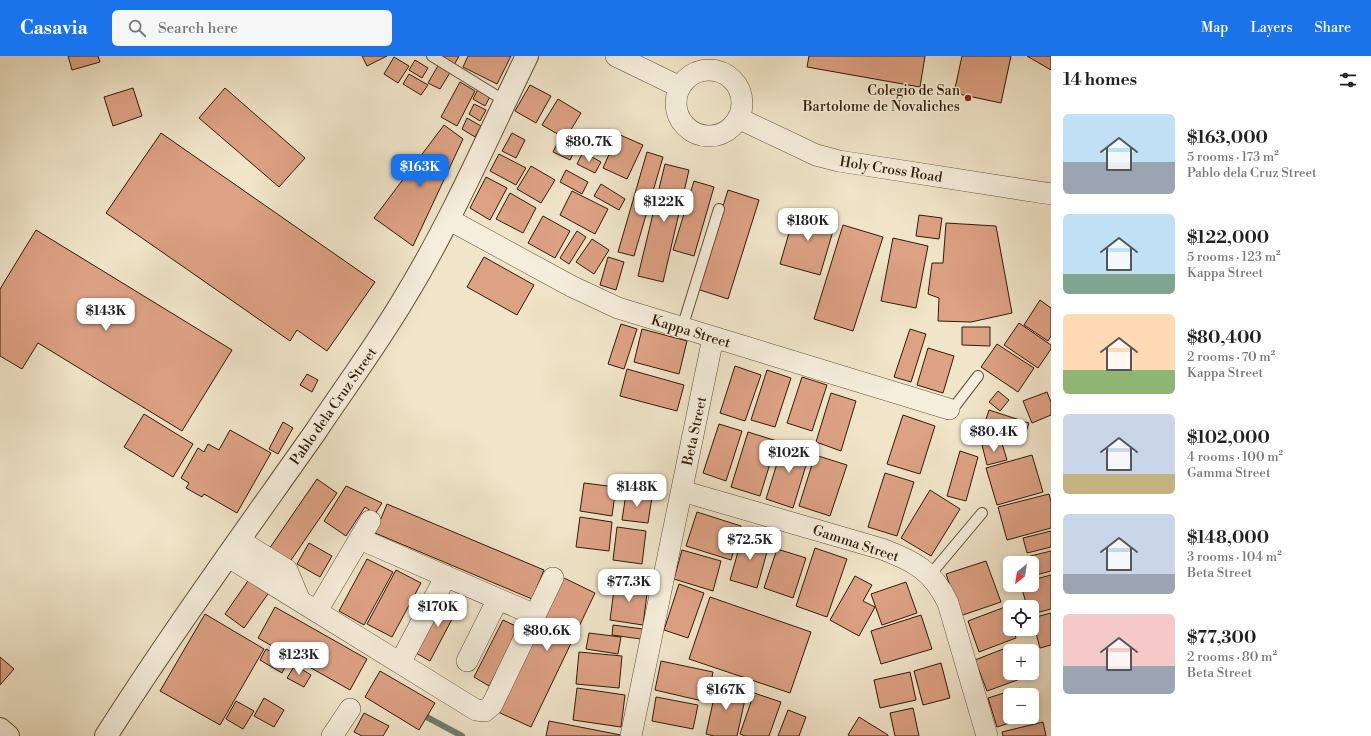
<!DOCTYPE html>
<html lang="en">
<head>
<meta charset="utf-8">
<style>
  body { margin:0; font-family:"Libre Bodoni",serif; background:#f6f6f6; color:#222; height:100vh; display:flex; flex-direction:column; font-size:15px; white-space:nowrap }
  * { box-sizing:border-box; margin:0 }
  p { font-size:13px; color:#767676 }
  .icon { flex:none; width:22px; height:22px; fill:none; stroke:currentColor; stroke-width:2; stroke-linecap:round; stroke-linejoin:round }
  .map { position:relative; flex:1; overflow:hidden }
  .sheet { display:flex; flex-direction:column; background:#fff; width:320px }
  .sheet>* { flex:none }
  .needle { width:26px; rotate:210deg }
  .fabs { position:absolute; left:1003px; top:500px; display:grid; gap:8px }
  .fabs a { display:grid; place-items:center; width:36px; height:36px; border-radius:6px; background:#fff; box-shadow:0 2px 6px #0003; font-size:20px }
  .price { position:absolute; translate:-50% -34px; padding:0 9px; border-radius:8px; background:#fff; color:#222; font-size:13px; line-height:26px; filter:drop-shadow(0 1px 2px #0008) }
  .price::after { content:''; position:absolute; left:50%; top:24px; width:12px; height:9px; margin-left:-6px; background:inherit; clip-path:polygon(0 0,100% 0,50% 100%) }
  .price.active { background:#1a73e8; color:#fff }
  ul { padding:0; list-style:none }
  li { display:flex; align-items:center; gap:12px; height:100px; padding:0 12px }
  li span { display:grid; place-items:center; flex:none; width:112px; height:80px; border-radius:6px; color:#555 }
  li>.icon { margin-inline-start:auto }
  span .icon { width:48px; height:48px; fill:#fffc; stroke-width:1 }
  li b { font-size:17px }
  h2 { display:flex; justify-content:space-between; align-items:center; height:48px; padding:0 12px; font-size:17px }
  header { display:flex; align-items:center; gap:24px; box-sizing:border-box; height:56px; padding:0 20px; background:#1a73e8; color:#fff }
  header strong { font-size:19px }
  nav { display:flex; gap:22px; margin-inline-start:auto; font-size:14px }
  .search { width:280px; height:36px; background:#f6f6f6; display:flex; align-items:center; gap:10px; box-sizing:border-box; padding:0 14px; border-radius:6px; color:#767676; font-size:15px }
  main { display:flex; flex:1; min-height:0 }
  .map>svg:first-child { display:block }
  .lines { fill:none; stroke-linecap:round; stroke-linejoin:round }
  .stream { stroke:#707d70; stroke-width:6 }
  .building { fill:#dda184; stroke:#301b05 }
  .service-casing { stroke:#604e36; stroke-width:12 }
  .minor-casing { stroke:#604e36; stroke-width:22 }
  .tertiary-casing { stroke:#604e36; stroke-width:24 }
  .service { stroke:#f5eedc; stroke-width:10 }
  .minor { stroke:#f5eedc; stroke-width:21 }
  .tertiary { stroke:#f5eedc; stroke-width:22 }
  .poi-dot { fill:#8f2418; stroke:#f5eedc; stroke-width:1.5 }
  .labels { text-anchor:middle; stroke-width:3; stroke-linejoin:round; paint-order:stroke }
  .poi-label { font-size:14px; fill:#301b05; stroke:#f5eedc; text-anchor:end }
  .street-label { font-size:14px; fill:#301b05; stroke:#f5eedc }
</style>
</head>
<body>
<header>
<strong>Casavia</strong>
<div class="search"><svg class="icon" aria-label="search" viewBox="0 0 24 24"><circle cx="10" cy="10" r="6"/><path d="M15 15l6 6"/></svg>Search here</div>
<nav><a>Map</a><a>Layers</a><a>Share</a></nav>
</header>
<main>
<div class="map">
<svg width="1051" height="680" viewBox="0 0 1051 680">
  <rect width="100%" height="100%" fill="#f0e5c9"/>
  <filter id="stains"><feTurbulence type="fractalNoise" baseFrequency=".005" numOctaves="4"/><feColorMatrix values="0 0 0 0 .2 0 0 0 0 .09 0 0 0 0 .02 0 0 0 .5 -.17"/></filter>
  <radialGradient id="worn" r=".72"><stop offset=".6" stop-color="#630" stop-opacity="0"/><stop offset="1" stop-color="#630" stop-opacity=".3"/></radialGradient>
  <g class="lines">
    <!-- stream -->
    <path class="stream" d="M421 658 462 680"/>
  </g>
  <!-- building -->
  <path class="building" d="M68 0H98L100 6 72 14Z
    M362 0H387L367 10Z
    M435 0H459L453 11Z
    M468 0H511L497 28 463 11Z
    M809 0H925L920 31 807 11Z
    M962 0H1011L1001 47 954 37Z
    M1027 0H1051V14Z
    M394 1 409 10 398 27 384 18Z
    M415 4 428 12 422 22 409 14Z
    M439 8 451 15 440 33 428 27Z
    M409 18 428 29 421 39 403 28Z
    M460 26 475 35 457 70 441 61Z
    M530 29 551 40 536 67 515 55Z
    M133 32 142 60 113 70 104 41Z
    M225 32 305 102 279 131 199 62Z
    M478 33 491 39 485 50 473 43Z
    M558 43 581 57 566 82 578 88 570 104 553 96 561 80 542 69Z
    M474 48 486 54 480 65 469 58Z
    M467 62 481 70 475 81 462 73Z
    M444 69 463 83 413 190 374 162Z
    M161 77 375 226 327 295 297 274 290 285 106 157Z
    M512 77 525 84 516 102 502 95Z
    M618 78 643 89 627 123 603 112Z
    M583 96 601 106 595 117 577 108Z
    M647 96 663 101 634 200 618 196Z
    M499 98 526 112 516 129 490 115Z
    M665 108 689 114 663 226 638 220Z
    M531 110 555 124 541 147 517 133Z
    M566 114 588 126 582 138 560 126Z
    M486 121 507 132 490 164 470 152Z
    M694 125 714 131 694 200 673 194Z
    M601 128 625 143 619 154 594 140Z
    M728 134 759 144 728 243 697 233Z
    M572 135 608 153 595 178 560 159Z
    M510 137 536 152 523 177 496 163Z
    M796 153 836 165 820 219 780 208Z
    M919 159 942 162 939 183 916 180Z
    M543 160 570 175 555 202 528 187Z
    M946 167 996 170 1012 257 971 266 938 265 939 242 928 238 932 207H943Z
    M843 169 883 181 853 275 814 263Z
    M36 174 232 294 182 375 38 287 22 313 0 300V233Z
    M577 175 586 181 569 208 560 202Z
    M893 182 928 190 916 252 881 245Z
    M592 183 609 194 594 218 576 206Z
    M484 201 534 229 517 259 467 231Z
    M608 201 624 206 616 234 600 229Z
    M1040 244 1051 252V280L1048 285 1024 269Z
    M1019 267 1051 289V293L1038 312 1004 289Z
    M621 268 637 273 624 313 608 308Z
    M962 271H990V290L962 289Z
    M642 273 687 285 679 318 634 306Z
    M910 273 926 278 911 326 894 321Z
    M997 288 1034 312 1018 336 981 311Z
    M928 292 954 300 943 337 917 329Z
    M735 310 761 319 745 365 720 357Z
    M627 313 684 329 677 355 620 340Z
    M767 314 791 322 775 371 751 364Z
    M307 318 318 324 312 336 300 329Z
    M802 321 827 329 812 375 787 367Z
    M998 335 1009 344 1000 355 989 346Z
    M1047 336 1051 346V359L1032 367 1023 345Z
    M831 337 856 345 841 395 816 386Z
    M989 354 1029 367 1022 388 982 375Z
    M144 358 193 388 173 421 124 391Z
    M903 359 935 370 920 418 887 408Z
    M283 366 293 372 278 398 269 393Z
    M719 368 742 375 726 425 703 417Z
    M230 374 271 397 237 457 204 438 202 441 186 432 189 427 181 422 198 392 204 396 208 388 219 394Z
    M748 376 777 385 760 440 731 431Z
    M1001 384 1007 404 987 409 982 389Z
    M784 385 811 393 793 452 766 443Z
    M960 395 978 401 966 445 947 440Z
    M815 399 847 409 830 460 799 450Z
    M1032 399 1043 436 997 449 986 412Z
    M885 417 914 426 897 480 868 471Z
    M317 423 337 437 289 507 269 493Z
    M584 427 616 431 612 460 580 455Z
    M346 430 382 447 375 458 365 451 346 480 324 465Z
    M930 434 960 453 931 500 901 482Z
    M626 438 652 441 648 467 622 464Z
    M1049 438 1051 446V472L1007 484 998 451Z
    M387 448 544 514 532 543 375 477Z
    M697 456 741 470 731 504 686 490Z
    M580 461 612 466 609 495 576 491Z
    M617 471 646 475 642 508 613 504Z
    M1051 475V491L1027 497 1023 482Z
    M743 478 770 485 757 532 730 524Z
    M309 487 332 500 320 521 297 508Z
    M815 492 847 503 827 561 796 550Z
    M777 493 806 502 793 542 764 532Z
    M682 494 721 505 713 535 674 523Z
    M1051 495V515L1032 520V507H1019L1018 503Z
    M367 503 393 516 364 569 339 555Z
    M986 505 1001 546 960 560 946 518Z
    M396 514 421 527 392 581 367 568Z
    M1051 519V553L1032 558V551H1027L1021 529H1032V524Z
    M855 520 872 529 863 545 875 551 859 580 830 564Z
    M562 521 595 537 531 671 498 656Z
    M250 522 270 535 244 572 225 558Z
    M615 526 648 530 643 569 610 564Z
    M906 526 917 557 882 569 871 538Z
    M679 528 704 537 688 582 664 574Z
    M447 539 461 546 430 605 416 597Z
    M710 541 811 576 790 637 689 603Z
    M275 551 367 603 350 634 258 582Z
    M1005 551 1010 565V573H1013L1016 582 979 596 968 565Z
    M1051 557V589L1040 592 1032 562Z
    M205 558 264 593 220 669 160 635Z
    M921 559 932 593 881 608 871 575Z
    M503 564 520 572 489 630 474 621Z
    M613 569 643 573 641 583 612 579Z
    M589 577 621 581 618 598 586 593Z
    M1011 590 1013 595H1010V617H1022L1023 622 987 635 975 604Z
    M266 593 288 605 282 617 260 604Z
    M579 596 622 600 619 632 576 628Z
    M0 601 14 613 0 629Z
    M661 605 713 616 707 646 655 634Z
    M941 607 950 642 923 649 914 615Z
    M295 609 311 619 304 631 287 622Z
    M380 615 435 647 419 674 365 641Z
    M910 616 916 644 880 652 874 624Z
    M717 628 747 634 737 680H714L706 678Z
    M577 632 625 639 621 671 573 664Z
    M1020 632 1022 639H1010V661H1028L997 671 988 642Z
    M754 637 781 646 769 680H745L740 678Z
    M656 641 698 649 693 673 652 665Z
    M264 642 284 654 274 671 254 660Z
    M236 645 254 655 243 673 226 663Z
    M913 652 919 680H895L890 657Z
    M788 654 806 661 799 680H778Z
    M364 657 389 670 383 680H362L354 676Z
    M859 661 888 679V680H850L848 679Z
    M549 665 621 679V680H546Z
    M1043 666 1046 680H1003L1002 676Z"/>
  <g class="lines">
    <!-- service casing -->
    <g class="service-casing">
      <path id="service" d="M432 0 505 45
        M682 272 719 153
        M949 353 955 350 978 320
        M930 519 982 457"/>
    </g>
    <!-- minor casing -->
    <g class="minor-casing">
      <path id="minor" d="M616 0 680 31
        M676 47a33 33 0 1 1 66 0a33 33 0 1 1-66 0Z
        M738 62 816 99 839 105 1051 138
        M448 163 571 230 618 252 949 353
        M682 435 882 493C914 505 933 515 948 547L987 680
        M360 483 535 559
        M239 484 287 514 300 545
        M227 500 476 654 485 655 492 649 553 522
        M317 555 370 465
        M467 605 498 543
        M400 607 446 520
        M332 680 350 653
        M631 680 713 282"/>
    </g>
    <!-- tertiary casing -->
    <g class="tertiary-casing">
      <path id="tertiary" d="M0 673 8 680
        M106 680C172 576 245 476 316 375 346 330 378 287 405 241 452 164 488 80 527 0"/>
    </g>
    <!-- service -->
    <use href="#service" class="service"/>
    <!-- minor -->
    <use href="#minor" class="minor"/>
    <!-- tertiary -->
    <use href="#tertiary" class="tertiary"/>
  </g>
  <!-- markers -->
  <circle class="poi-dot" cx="968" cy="42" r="4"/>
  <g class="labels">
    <!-- poi labels -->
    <g class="poi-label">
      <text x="960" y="39">Colegio de San<tspan x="960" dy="16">Bartolome de Novaliches</tspan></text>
    </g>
    <!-- street labels -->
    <g class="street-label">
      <text transform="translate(891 113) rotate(9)" y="5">Holy Cross Road</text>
      <text transform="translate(691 275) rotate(17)" y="5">Kappa Street</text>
      <text transform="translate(333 350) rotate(-55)" y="5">Pablo dela Cruz Street</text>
      <text transform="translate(694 375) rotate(-78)" y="5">Beta Street</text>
      <text transform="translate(856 487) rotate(18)" y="5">Gamma Street</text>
    </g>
  </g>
  <rect width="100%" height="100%" filter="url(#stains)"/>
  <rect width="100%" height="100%" fill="url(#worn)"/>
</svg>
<div class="fabs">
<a><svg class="needle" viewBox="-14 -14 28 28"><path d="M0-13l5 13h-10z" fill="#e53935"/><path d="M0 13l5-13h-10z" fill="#767676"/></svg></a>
<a><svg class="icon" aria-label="locate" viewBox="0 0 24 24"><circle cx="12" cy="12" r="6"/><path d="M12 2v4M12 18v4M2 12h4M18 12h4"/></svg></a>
<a>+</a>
<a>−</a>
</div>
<b class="price" style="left:589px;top:107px">$80.7K</b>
<b class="price active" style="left:420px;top:132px">$163K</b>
<b class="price" style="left:664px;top:167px">$122K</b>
<b class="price" style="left:808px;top:186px">$180K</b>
<b class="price" style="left:106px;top:276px">$143K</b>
<b class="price" style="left:994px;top:397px">$80.4K</b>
<b class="price" style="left:789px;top:418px">$102K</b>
<b class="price" style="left:637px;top:452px">$148K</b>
<b class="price" style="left:750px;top:505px">$72.5K</b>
<b class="price" style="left:629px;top:547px">$77.3K</b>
<b class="price" style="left:438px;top:572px">$170K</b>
<b class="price" style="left:547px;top:596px">$80.6K</b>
<b class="price" style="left:299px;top:620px">$123K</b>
<b class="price" style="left:726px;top:655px">$167K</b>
</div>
<section class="sheet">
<h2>14 homes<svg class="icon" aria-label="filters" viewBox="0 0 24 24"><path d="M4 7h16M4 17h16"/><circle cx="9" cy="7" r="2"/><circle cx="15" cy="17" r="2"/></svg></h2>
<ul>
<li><span style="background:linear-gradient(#bfe0f5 60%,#9aa5b1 0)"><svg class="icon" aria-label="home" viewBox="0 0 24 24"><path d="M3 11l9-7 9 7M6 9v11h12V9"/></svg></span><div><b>$163,000</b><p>5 rooms · 173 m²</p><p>Pablo dela Cruz Street</p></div></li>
<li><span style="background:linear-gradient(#bfe0f5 75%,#7fa58c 0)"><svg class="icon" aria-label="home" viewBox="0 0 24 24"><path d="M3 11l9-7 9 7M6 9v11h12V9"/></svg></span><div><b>$122,000</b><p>5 rooms · 123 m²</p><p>Kappa Street</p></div></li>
<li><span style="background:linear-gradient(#ffd9b3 70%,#8fb573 0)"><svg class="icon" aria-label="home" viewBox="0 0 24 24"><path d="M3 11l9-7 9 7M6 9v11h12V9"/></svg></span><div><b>$80,400</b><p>2 rooms · 70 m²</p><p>Kappa Street</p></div></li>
<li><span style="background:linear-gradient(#c9d6e8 75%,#c2b280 0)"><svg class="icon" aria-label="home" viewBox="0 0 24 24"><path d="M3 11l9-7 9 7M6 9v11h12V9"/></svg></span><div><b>$102,000</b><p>4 rooms · 100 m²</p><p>Gamma Street</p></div></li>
<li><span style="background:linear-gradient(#c9d6e8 75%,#9aa5b1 0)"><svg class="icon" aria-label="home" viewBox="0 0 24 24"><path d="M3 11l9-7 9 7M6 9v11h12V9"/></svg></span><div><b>$148,000</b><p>3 rooms · 104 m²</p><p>Beta Street</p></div></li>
<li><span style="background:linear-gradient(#f6c9c9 65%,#9aa5b1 0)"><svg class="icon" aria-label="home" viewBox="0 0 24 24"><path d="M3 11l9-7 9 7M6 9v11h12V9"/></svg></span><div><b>$77,300</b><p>2 rooms · 80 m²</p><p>Beta Street</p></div></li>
</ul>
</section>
</main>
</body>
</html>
